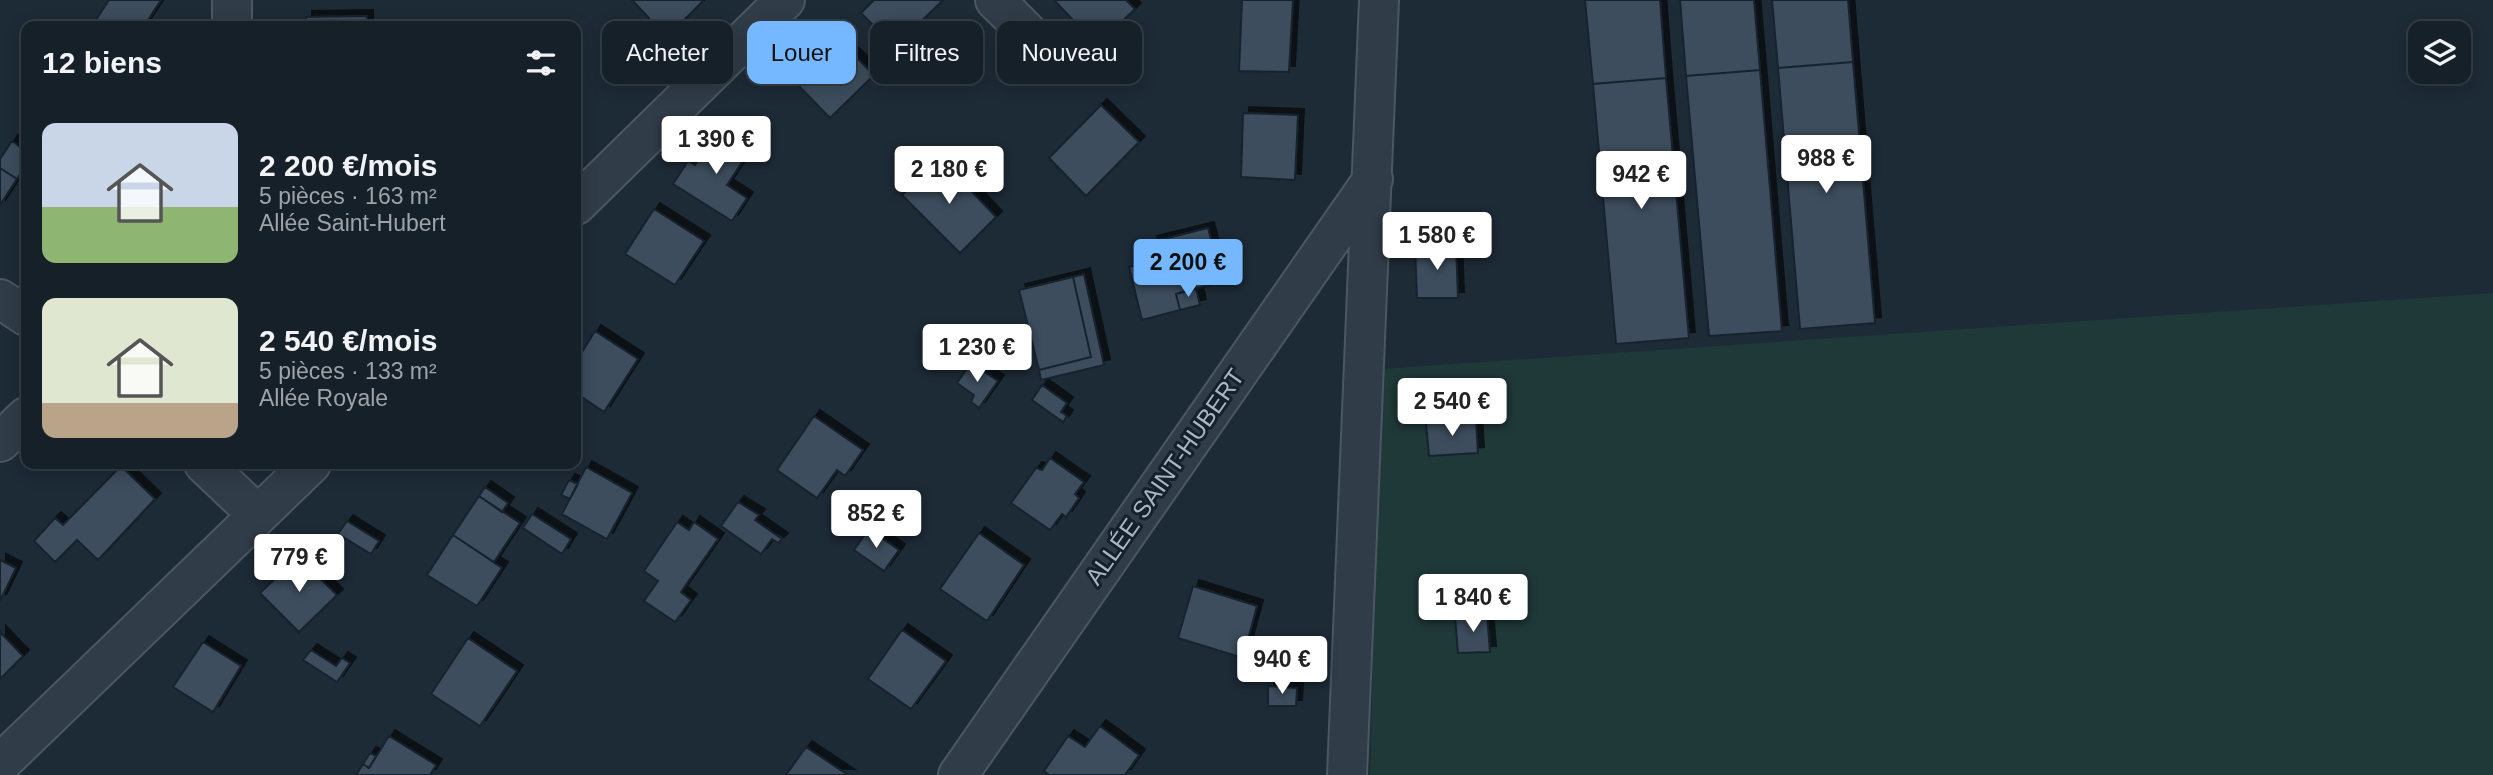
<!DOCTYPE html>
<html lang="fr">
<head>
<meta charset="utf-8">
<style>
  body { margin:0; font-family:Arial,sans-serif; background:#232d35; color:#f1f3f6; height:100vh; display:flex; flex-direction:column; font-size:26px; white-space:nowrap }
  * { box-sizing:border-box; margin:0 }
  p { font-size:23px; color:#9ea3a8 }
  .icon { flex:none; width:38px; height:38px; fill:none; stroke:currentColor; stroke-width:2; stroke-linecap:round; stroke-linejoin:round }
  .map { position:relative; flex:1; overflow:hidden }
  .sheet { position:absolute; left:21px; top:21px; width:560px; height:448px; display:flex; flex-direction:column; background:#162029; border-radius:14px; box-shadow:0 4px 18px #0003,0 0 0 2px #353e46 }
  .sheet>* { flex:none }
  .hud { position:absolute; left:602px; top:21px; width:665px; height:63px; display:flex; gap:14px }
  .fabs { position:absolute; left:2408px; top:21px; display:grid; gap:14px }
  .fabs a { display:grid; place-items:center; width:63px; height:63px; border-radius:14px; background:#162029; box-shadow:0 4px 18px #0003,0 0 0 2px #353e46; font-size:35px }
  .price { position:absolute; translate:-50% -60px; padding:0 16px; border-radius:7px; background:#fff; color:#222; font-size:23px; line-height:46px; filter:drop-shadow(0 2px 4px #0008) }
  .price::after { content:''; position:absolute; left:50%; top:42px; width:21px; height:16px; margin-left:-10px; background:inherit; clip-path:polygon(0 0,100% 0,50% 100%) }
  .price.on { background:#75b8ff; color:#111 }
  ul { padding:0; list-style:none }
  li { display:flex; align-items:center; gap:21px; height:175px; padding:0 21px }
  li span { display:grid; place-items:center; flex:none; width:196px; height:140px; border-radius:14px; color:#555 }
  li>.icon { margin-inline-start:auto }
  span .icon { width:84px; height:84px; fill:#fffc; stroke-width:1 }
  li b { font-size:30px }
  h2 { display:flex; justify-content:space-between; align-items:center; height:84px; padding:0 21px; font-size:30px }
  .chip { padding:0 24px; border-radius:14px; background:#162029; box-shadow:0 4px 18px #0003,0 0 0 2px #353e46; font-size:24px; line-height:63px }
  .chip.on { background:#75b8ff; color:#111 }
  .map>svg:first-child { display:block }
  .green { fill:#1f3838 }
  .building { fill:#3d4d5d; stroke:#18232e; stroke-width:2; filter:url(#shadow) }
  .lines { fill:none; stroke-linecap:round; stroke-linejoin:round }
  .minor-casing { stroke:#4b5763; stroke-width:42 }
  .minor { stroke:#303c48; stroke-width:38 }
  .labels { text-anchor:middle; stroke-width:6; stroke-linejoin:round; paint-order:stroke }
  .street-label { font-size:24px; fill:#a9b7c5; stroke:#16212c }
</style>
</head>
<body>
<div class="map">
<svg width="2493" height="775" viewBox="0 0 2493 775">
  <defs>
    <filter id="shadow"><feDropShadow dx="6" dy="-6" stdDeviation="0" flood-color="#0009"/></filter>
  </defs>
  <rect width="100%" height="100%" fill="#1d2b37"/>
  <!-- green -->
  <path class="green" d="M2493 293V775H1370L1380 369Z"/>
  <!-- building -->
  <path class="building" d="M109 0H161L144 26H92Z
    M632 0H702L703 1 667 37 661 33 656 35 648 26 649 18Z
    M874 0H943L895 47 861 13Z
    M1054 0H1126L1135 9 1097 45Z
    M1242 0H1293L1289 72 1239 71Z
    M1585 0H1660L1666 78 1593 84Z
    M1680 0H1754L1760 70 1686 76Z
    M1772 0H1848L1853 62 1778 68Z
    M367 16V26H306V17Z
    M834 35 874 75 830 118 796 83 819 57 815 54Z
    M1853 62 1875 323 1800 329 1778 68Z
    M1760 70 1782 331 1709 336 1686 76Z
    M1666 78 1689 338 1616 344 1593 84Z
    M1101 105 1139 142 1086 196 1049 158Z
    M1243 113 1298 115 1295 180 1241 177Z
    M717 130 750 150 727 185 747 198 732 221 673 184 688 161 695 165Z
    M12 141 26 151V165L17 179 0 168V159Z
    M940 158 996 217 960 253 902 195Z
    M0 168 17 179 0 205Z
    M654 209 704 241 675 285 625 254Z
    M1208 228 1222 282 1176 294 1180 310 1142 320 1129 267 1156 261 1151 242Z
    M1456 246 1458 298H1417L1415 247Z
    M1084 274 1104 365 1041 380 1039 370 1091 357 1073 277Z
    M1073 277 1091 357 1039 370 1019 290Z
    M1196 288 1200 305 1180 310 1176 294Z
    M595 331 638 359 604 412 576 393V362Z
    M971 363 998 381 979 408 971 402 974 395 957 383Z
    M1042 385 1067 403 1061 412 1067 416 1063 422 1032 400Z
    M814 416 863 450 845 476 837 470 817 498 777 470Z
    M1476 420 1478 453 1429 456 1426 423Z
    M1050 458 1084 482 1075 494 1079 498 1066 517 1062 514 1050 530 1011 503 1036 468 1042 470Z
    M121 466 155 499 98 560 77 540 55 562 34 541 55 518 63 525Z
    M586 467 632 493 607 539 562 514Z
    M569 480 578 484 570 499 561 495Z
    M485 487 508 503 502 512 479 496Z
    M479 496 520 523 494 562 453 535Z
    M738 502 759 515 755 520 782 539 778 543 772 539 761 554 721 526Z
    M532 514 571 539 562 554 523 528Z
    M347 521 379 541 371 554 338 534Z
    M677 522 689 530 694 522 718 539 681 592 691 600 675 622 644 601 658 581 644 571Z
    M869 529 899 550 884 571 854 550Z
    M979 533 1024 565 987 621 940 589Z
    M453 535 502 568 477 606 427 575Z
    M298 557 337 595 299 632 260 593Z
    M0 560 16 568 0 601Z
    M1193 586 1257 606 1243 658 1178 638Z
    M1487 614 1490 652 1458 653 1455 617Z
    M902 630 946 661 911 709 868 679Z
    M0 632 23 656 0 679Z
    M468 638 517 671 480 726 431 694Z
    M203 642 241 666 213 712 173 687Z
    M311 650 336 666 342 658 350 663 337 682 303 660Z
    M1268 686 1297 688 1296 706H1268Z
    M1100 726 1139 755 1125 775H1049L1044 771 1068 736 1085 747Z
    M389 736 436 765 430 775H356L363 764 369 768Z
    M806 747 848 775H786Z
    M370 753 376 756 369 768 363 764Z"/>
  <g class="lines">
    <!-- minor casing -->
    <g class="minor-casing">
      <path id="minor" d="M232 0V26
        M995 0 1052 57
        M576 205 785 0
        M0 299 26 316
        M0 442 26 417
        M204 464 258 515
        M0 764 311 464
        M958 775 1373 179
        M1347 775 1379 0"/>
    </g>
    <!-- minor -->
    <use href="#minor" class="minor"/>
  </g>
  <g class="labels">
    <!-- street labels -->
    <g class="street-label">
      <text transform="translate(1165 477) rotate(-55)" y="8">ALLÉE SAINT-HUBERT</text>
    </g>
  </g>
</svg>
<div class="fabs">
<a><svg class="icon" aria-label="layers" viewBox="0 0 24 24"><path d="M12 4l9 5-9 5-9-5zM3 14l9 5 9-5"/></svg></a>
</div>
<b class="price" style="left:716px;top:176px">1 390 €</b>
<b class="price" style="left:1826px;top:195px">988 €</b>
<b class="price" style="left:949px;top:206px">2 180 €</b>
<b class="price" style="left:1641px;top:211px">942 €</b>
<b class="price" style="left:1437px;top:272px">1 580 €</b>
<b class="price on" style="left:1188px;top:299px">2 200 €</b>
<b class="price" style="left:977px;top:384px">1 230 €</b>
<b class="price" style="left:1452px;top:438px">2 540 €</b>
<b class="price" style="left:876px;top:550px">852 €</b>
<b class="price" style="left:299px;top:594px">779 €</b>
<b class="price" style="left:1473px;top:634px">1 840 €</b>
<b class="price" style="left:1282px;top:696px">940 €</b>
<div class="hud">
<a class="chip">Acheter</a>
<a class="chip on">Louer</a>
<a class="chip">Filtres</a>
<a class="chip">Nouveau</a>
</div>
<section class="sheet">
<h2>12 biens<svg class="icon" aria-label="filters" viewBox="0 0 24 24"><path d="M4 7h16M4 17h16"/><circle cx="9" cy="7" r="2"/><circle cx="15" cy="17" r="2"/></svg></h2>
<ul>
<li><span style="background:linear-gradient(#c9d6e8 60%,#8fb573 0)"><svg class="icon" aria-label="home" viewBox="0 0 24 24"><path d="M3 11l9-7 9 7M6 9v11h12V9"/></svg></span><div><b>2 200 €/mois</b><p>5 pièces · 163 m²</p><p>Allée Saint-Hubert</p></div></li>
<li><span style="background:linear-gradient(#dfe7d0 75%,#b9a48a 0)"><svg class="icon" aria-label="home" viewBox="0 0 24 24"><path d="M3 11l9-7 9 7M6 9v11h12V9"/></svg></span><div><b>2 540 €/mois</b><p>5 pièces · 133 m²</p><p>Allée Royale</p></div></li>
</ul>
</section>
</div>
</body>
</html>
